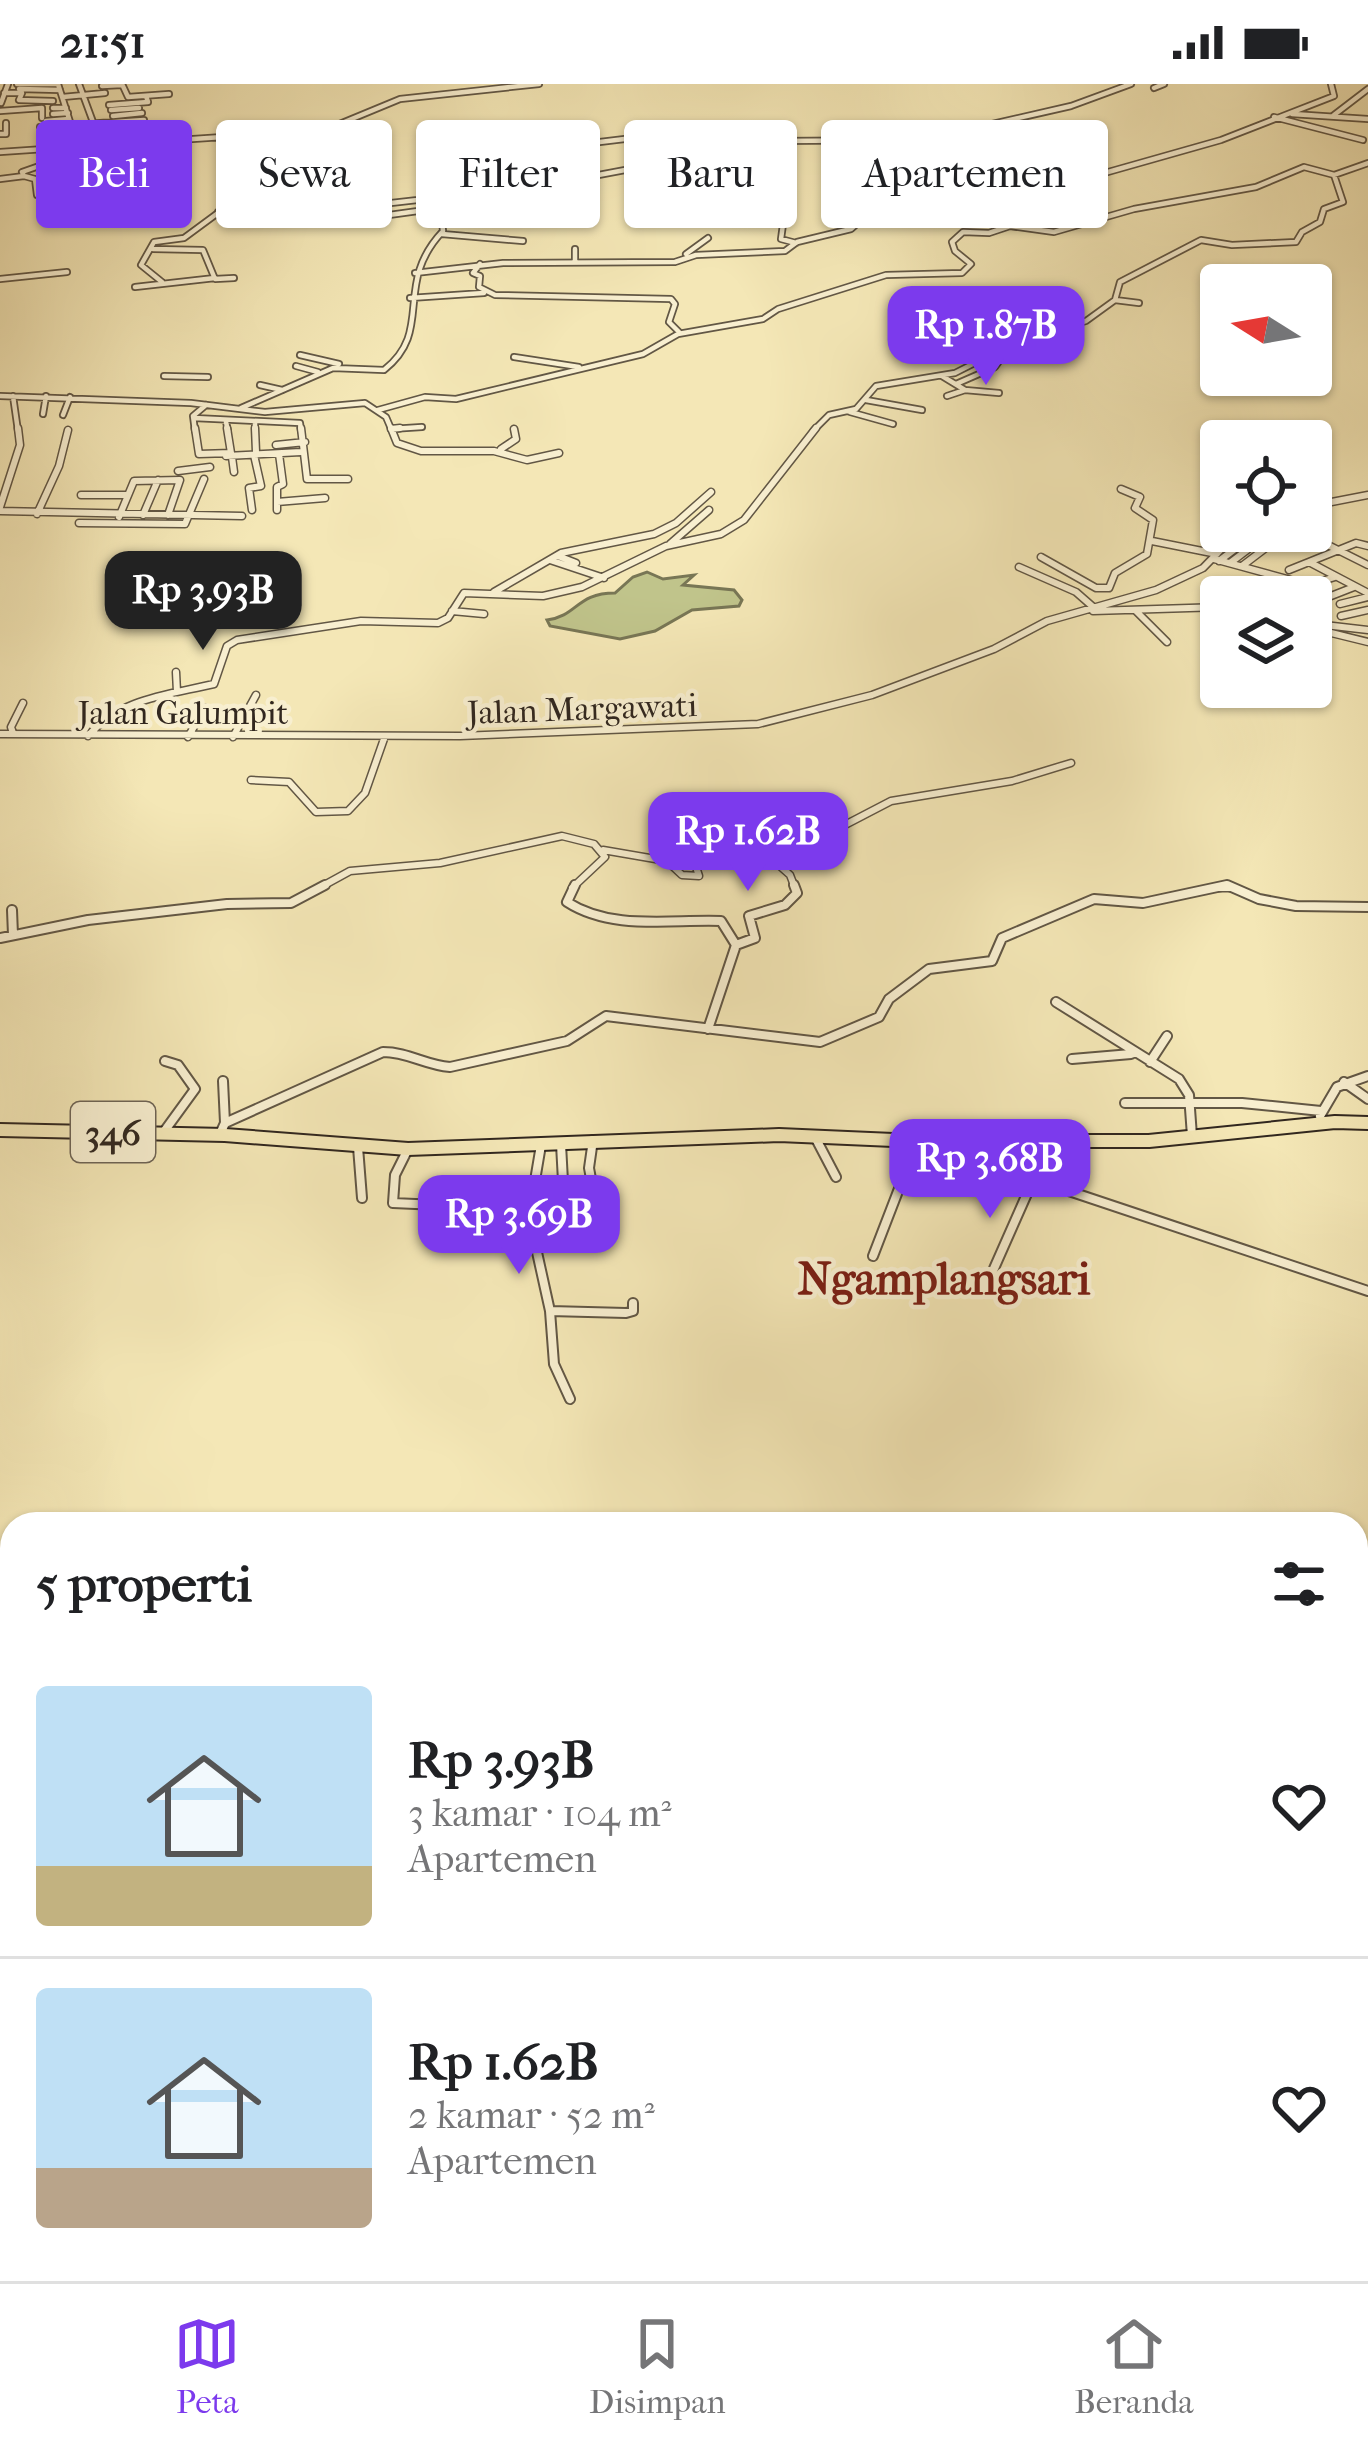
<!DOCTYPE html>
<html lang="id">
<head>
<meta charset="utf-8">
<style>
  body { margin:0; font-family:"IM FELL French Canon",serif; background:#f6f6f6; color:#202124; height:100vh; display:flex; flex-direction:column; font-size:45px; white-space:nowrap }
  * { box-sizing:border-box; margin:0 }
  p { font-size:39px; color:#757577 }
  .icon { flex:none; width:66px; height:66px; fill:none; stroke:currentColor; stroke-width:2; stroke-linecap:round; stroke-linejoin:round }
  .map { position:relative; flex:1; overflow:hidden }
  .sheet { position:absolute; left:0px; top:1428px; width:1368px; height:771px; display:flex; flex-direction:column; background:#fff; border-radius:36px 36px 0 0; box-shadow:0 3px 9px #0004 }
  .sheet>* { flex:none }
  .guide { position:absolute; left:36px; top:36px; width:1296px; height:108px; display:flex; gap:24px }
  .needle { width:78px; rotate:281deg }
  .buttons { position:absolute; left:1200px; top:180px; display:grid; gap:24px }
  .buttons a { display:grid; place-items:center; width:132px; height:132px; border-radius:12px; background:#fff; box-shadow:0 3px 9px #0004; font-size:60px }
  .price { position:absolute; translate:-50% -102px; padding:0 27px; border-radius:24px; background:#7c3aed; color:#fff; font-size:39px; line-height:78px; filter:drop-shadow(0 3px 6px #0008) }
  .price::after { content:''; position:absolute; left:50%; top:72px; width:36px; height:27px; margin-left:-18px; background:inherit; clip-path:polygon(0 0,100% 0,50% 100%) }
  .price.active { background:#222; color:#fff }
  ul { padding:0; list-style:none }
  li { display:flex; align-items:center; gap:36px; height:300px; padding:0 36px }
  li+li { border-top:3px solid #e0e0e0 }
  li span { display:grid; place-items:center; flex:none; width:336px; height:240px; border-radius:12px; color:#555 }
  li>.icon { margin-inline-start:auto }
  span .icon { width:144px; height:144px; fill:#fffc; stroke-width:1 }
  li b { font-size:51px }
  h2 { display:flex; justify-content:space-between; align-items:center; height:144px; padding:0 36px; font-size:51px }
  .pill { padding:0 42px; border-radius:12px; background:#fff; box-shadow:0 3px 9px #0004; font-size:42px; line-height:108px }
  .pill.active { background:#7c3aed; color:#fff }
  .status { display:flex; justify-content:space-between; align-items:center; height:84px; padding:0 60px; background:#fff; direction:ltr }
  .status svg { height:33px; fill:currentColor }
  .dock { display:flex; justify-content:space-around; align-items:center; height:168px; border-top:3px solid #e0e0e0; background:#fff; font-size:33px; color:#757577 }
  .dock a { display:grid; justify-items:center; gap:6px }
  .dock .active { color:#7c3aed }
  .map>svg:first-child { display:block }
  .green { fill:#c0c48b; stroke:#787655; stroke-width:3 }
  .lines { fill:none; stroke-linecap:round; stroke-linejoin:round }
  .street-far3-casing { stroke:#625745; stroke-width:8 }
  .street-far2-casing { stroke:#625745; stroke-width:9 }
  .street-far1-casing { stroke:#625745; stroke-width:12 }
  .street-casing { stroke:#625745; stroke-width:15 }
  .primary-casing { stroke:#31271f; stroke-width:16 }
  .street-far3 { stroke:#f8efd0; stroke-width:4.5 }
  .street-far2 { stroke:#f8efd0; stroke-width:6 }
  .street-far1 { stroke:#f8efd0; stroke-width:8 }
  .street { stroke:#f8efd0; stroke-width:10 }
  .primary { stroke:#f4e7b6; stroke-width:12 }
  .labels { text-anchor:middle; stroke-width:9; stroke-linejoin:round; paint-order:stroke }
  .far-street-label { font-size:33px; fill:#31271f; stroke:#f8efd0 }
  .shield { fill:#f8efd0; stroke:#6d6354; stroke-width:3 }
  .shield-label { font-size:36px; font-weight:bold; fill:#31271f }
  .quarter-label { font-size:45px; font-weight:bold; fill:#7a1f14; stroke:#f8efd0 }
</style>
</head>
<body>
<div class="status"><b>21:51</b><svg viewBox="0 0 49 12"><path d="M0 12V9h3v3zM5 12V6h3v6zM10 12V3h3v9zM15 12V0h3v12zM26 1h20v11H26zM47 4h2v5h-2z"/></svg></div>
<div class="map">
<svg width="1368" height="2197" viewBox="0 0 1368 2197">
  <rect width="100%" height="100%" fill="#f4e7b6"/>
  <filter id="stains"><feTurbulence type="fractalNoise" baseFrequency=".00167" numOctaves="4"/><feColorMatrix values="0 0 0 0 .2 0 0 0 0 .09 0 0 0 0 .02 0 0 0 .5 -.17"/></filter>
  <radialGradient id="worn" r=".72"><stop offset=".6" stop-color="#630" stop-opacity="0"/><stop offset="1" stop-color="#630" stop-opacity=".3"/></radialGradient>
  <!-- green -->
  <path class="green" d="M647 488 663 495 694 491 683 501 734 506 742 516 739 522 692 526 655 547 620 555 550 542 547 536C578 532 576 509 615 509L633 493Z"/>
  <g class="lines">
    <!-- street-far3 casing -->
    <g class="street-far3-casing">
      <path id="street-far3" d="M17 0H58L71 41 40 43
        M79 0 93 38
        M122 0 128 13 169 10
        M102 2 122 1
        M1154 4 1164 0
        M19 5 60 6
        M4 9H22L19 16 53 17
        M63 13 105 9
        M1 19 8 0
        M109 21 148 18 146 12
        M53 24H66
        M111 26 139 24
        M0 27 42 24V34
        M53 30 68 29
        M1292 30 1368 35
        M1334 31 1368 5
        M113 32 142 29
        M1274 33 1363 56
        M46 37 69 35
        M71 41 144 36
        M0 50H6V39
        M0 68 325 46 400 15 539 0
        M517 68 699 46 786 53
        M1334 91 1368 79
        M24 92 35 95 37 111
        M0 95 24 92 22 88 79 68
        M772 111 784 133 781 155 796 159
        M218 128 294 130 540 102 641 83 668 70 739 67 775 57 922 56 1071 22 1131 0
        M360 135 418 127 425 120
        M442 150 523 157
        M153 165 203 166 215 195 234 194
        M575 165V177
        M686 170 708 154
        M480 180 473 189 480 192 479 203 495 211 671 215 675 220 669 238 679 248
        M415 189 503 179 675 178 696 171 785 167 797 158 851 145 881 118 935 98 1101 90 1221 56 1334 12 1331 0
        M0 195 67 188
        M162 198 141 181 154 158 184 154 226 123 281 104 273 74 244 71 222 56
        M135 203 215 194
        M410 214 484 209
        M1115 216 1139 219
        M300 271 339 280
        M514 273 579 283
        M296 282 318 288
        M164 292 208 293
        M942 292 965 306 947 312
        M956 300 995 283 1011 261
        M260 301 282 306
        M965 306 999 309
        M0 312 191 319 265 328 365 319 386 333 392 347
        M13 312 18 347
        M866 316 922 326
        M241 324 333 284 384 286C435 246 392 201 443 147L442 137 419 115
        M378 326 425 313 456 315 643 270 678 250 763 235 778 225 886 191 962 189 971 180 955 167 952 158 963 148 989 149 1010 142 1054 148 1134 125 1256 103 1304 83 1334 91 1343 118 1324 125 1320 138 1302 148 1296 158 1232 161 1201 156 1120 198 1115 216 1086 237 1018 257 955 289 876 302 856 325 829 331 813 347
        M850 328 893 340
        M43 330 46 312
        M63 331 70 313
        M194 334 300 339 301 347
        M226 338 228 347
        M255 339V347
        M391 345 422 343
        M195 347 193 332 206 321"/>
    </g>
    <!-- street-far2 casing -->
    <g class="street-far2-casing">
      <path id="street-far2" d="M195 344 199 370 231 369 227 344
        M255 344 256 368
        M301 344 307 395H348
        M391 344 397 359 421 367H494L527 376 559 369
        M391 345 400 344
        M276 361 305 358
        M501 365 516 355 514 345
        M226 372 301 368
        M232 373 234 388
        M178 387 210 383
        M81 411H127
        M277 418 325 414
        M1311 422 1368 411
        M0 423 20 361 18 344
        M252 426 249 404 261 402 254 371
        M277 426V403L283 400 279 370
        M0 427 242 432
        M37 430 59 382 68 346
        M143 431 158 396
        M119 433 134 397 180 396 168 431
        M79 439 185 440 204 395
        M1300 447 1368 481
        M1152 457 1217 470
        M670 460 709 426
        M1368 462 1356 459 1309 478 1368 509
        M558 472 576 479
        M1041 473 1096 504H1109L1115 489 1147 470 1153 436 1135 424 1140 413 1121 405
        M1214 475 1309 501 1335 493
        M550 476 604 494
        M1219 477 1243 459 1252 460
        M1230 479 1255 460 1267 463 1242 482
        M1019 483 1076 508 1092 522
        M1289 486 1309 478
        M1255 499 1303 512
        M1255 499 1246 508 1259 512
        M494 508 561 469 654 450 676 439 711 408
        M1331 512 1354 503
        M1340 520 1368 513
        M452 527 484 530
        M1093 527 1221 523
        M1136 527 1167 558
        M1341 532 1368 526
        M1316 540 1368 546
        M1311 544 1368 558
        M176 588 177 608
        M13 649 11 643 23 619
        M0 650 460 652 758 640 872 611 994 565 1047 537 1156 506 1203 484 1239 447
        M88 652C120 614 168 611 214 600L227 562 237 556 361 537 438 539 448 534 464 509 543 512 582 503 666 462 721 450 744 436 816 344
        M188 653 205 624
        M233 653 256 611
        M251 696 289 698 316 728 348 727 365 709 385 652
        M603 766 667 777 682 791 699 792 693 774 737 767 771 775 798 755 841 743 891 717 1012 697 1071 679
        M772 775 790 791 795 804
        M667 777 693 774
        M319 804 350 787 440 779 562 752 594 760 605 773 572 804
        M1215 804H1233"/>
    </g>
    <!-- street-far1 casing -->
    <g class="street-far1-casing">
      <path id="street-far1" d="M575 801 567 818C612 847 671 835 721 837L736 861 755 854 749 832 785 821 797 809 794 801
        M12 826 13 851
        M0 854 88 836 227 820 291 819 325 801
        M1056 918 1179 995 1189 1011 1192 1052
        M708 945 736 861
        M1072 975 1131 970
        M1150 978 1167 952
        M223 997 225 1039
        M1344 998 1368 1015
        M1125 1019H1242L1321 1027
        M1320 1032 1337 1003 1368 992
        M163 1049 195 1005 178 981 165 977
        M220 1050 225 1039 383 968C408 968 425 981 450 983L567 957 606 932 820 958 879 933 889 915 929 885 992 877 1002 854 1094 815 1143 819 1227 801 1259 815 1296 822 1368 823
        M815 1053 836 1093
        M593 1056 589 1084 594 1111
        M980 1057 981 1073 991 1081 1368 1207
        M561 1060 564 1116
        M541 1061 529 1132 550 1227 554 1280 570 1315
        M358 1063 362 1114
        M408 1065 395 1091 393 1119 460 1122 534 1117
        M873 1172 900 1102 903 1058
        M988 1198 1034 1094
        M550 1227 626 1229 633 1227V1219"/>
    </g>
    <!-- street casing -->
    <g class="street-casing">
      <path id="street" d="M0 1729 12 1733
        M1356 1981 1368 1982
        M237 2187 253 2197
        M120 2197 124 2187"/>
    </g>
    <!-- primary casing -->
    <g class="primary-casing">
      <path id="primary" d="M0 1046 225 1051 408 1065 779 1051 916 1057H1149L1335 1038 1368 1039"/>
    </g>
    <!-- street-far3 -->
    <use href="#street-far3" class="street-far3"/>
    <!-- street-far2 -->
    <use href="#street-far2" class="street-far2"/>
    <!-- street-far1 -->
    <use href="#street-far1" class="street-far1"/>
    <!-- street -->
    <use href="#street" class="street"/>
    <!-- primary -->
    <use href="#primary" class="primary"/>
  </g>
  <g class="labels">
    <!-- far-street labels -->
    <g class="far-street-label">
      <text transform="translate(582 624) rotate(-2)" y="12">Jalan Margawati</text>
      <text x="183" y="640">Jalan Galumpit</text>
    </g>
    <!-- shield labels -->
    <rect class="shield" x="71" y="1018" width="84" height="60" rx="9"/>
    <g class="shield-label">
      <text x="113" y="1061">346</text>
    </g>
    <!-- quarter labels -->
    <g class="quarter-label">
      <text x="944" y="1210">Ngamplangsari</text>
    </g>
  </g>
  <rect width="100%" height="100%" filter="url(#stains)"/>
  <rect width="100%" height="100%" fill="url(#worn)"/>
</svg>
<div class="buttons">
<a><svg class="needle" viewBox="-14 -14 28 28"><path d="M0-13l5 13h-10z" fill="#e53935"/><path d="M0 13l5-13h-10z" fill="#757577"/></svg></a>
<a><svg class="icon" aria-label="locate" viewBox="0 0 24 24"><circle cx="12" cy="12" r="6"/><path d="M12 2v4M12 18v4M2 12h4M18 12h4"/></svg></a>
<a><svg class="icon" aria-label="layers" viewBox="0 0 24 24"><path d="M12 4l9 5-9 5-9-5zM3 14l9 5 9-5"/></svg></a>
</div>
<b class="price" style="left:986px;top:304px">Rp 1.87B</b>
<b class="price active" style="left:203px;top:569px">Rp 3.93B</b>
<b class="price" style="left:748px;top:810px">Rp 1.62B</b>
<b class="price" style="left:990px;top:1137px">Rp 3.68B</b>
<b class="price" style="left:519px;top:1193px">Rp 3.69B</b>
<div class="guide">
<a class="pill active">Beli</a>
<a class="pill">Sewa</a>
<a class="pill">Filter</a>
<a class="pill">Baru</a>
<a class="pill">Apartemen</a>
</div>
<section class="sheet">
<h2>5 properti<svg class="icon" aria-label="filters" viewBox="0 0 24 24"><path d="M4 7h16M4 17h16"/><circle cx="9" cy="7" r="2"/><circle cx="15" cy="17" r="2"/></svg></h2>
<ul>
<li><span style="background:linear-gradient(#bfe0f5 75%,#c2b280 0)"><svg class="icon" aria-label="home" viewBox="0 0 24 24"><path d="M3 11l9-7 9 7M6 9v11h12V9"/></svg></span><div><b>Rp 3.93B</b><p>3 kamar · 104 m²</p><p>Apartemen</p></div><svg class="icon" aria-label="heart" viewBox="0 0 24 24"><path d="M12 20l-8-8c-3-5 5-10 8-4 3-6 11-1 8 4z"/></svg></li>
<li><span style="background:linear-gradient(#bfe0f5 75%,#b9a48a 0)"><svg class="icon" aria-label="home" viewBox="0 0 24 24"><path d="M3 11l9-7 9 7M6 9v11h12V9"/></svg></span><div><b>Rp 1.62B</b><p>2 kamar · 52 m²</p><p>Apartemen</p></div><svg class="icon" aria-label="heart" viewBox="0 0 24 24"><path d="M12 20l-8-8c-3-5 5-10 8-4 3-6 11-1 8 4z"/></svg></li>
</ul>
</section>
</div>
<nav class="dock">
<a class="active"><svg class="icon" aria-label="map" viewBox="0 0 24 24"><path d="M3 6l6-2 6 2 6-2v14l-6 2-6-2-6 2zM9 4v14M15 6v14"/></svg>Peta</a>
<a><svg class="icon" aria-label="saved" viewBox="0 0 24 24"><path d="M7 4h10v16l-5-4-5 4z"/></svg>Disimpan</a>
<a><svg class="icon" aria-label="home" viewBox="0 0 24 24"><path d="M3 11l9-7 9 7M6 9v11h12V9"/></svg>Beranda</a>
</nav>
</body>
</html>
